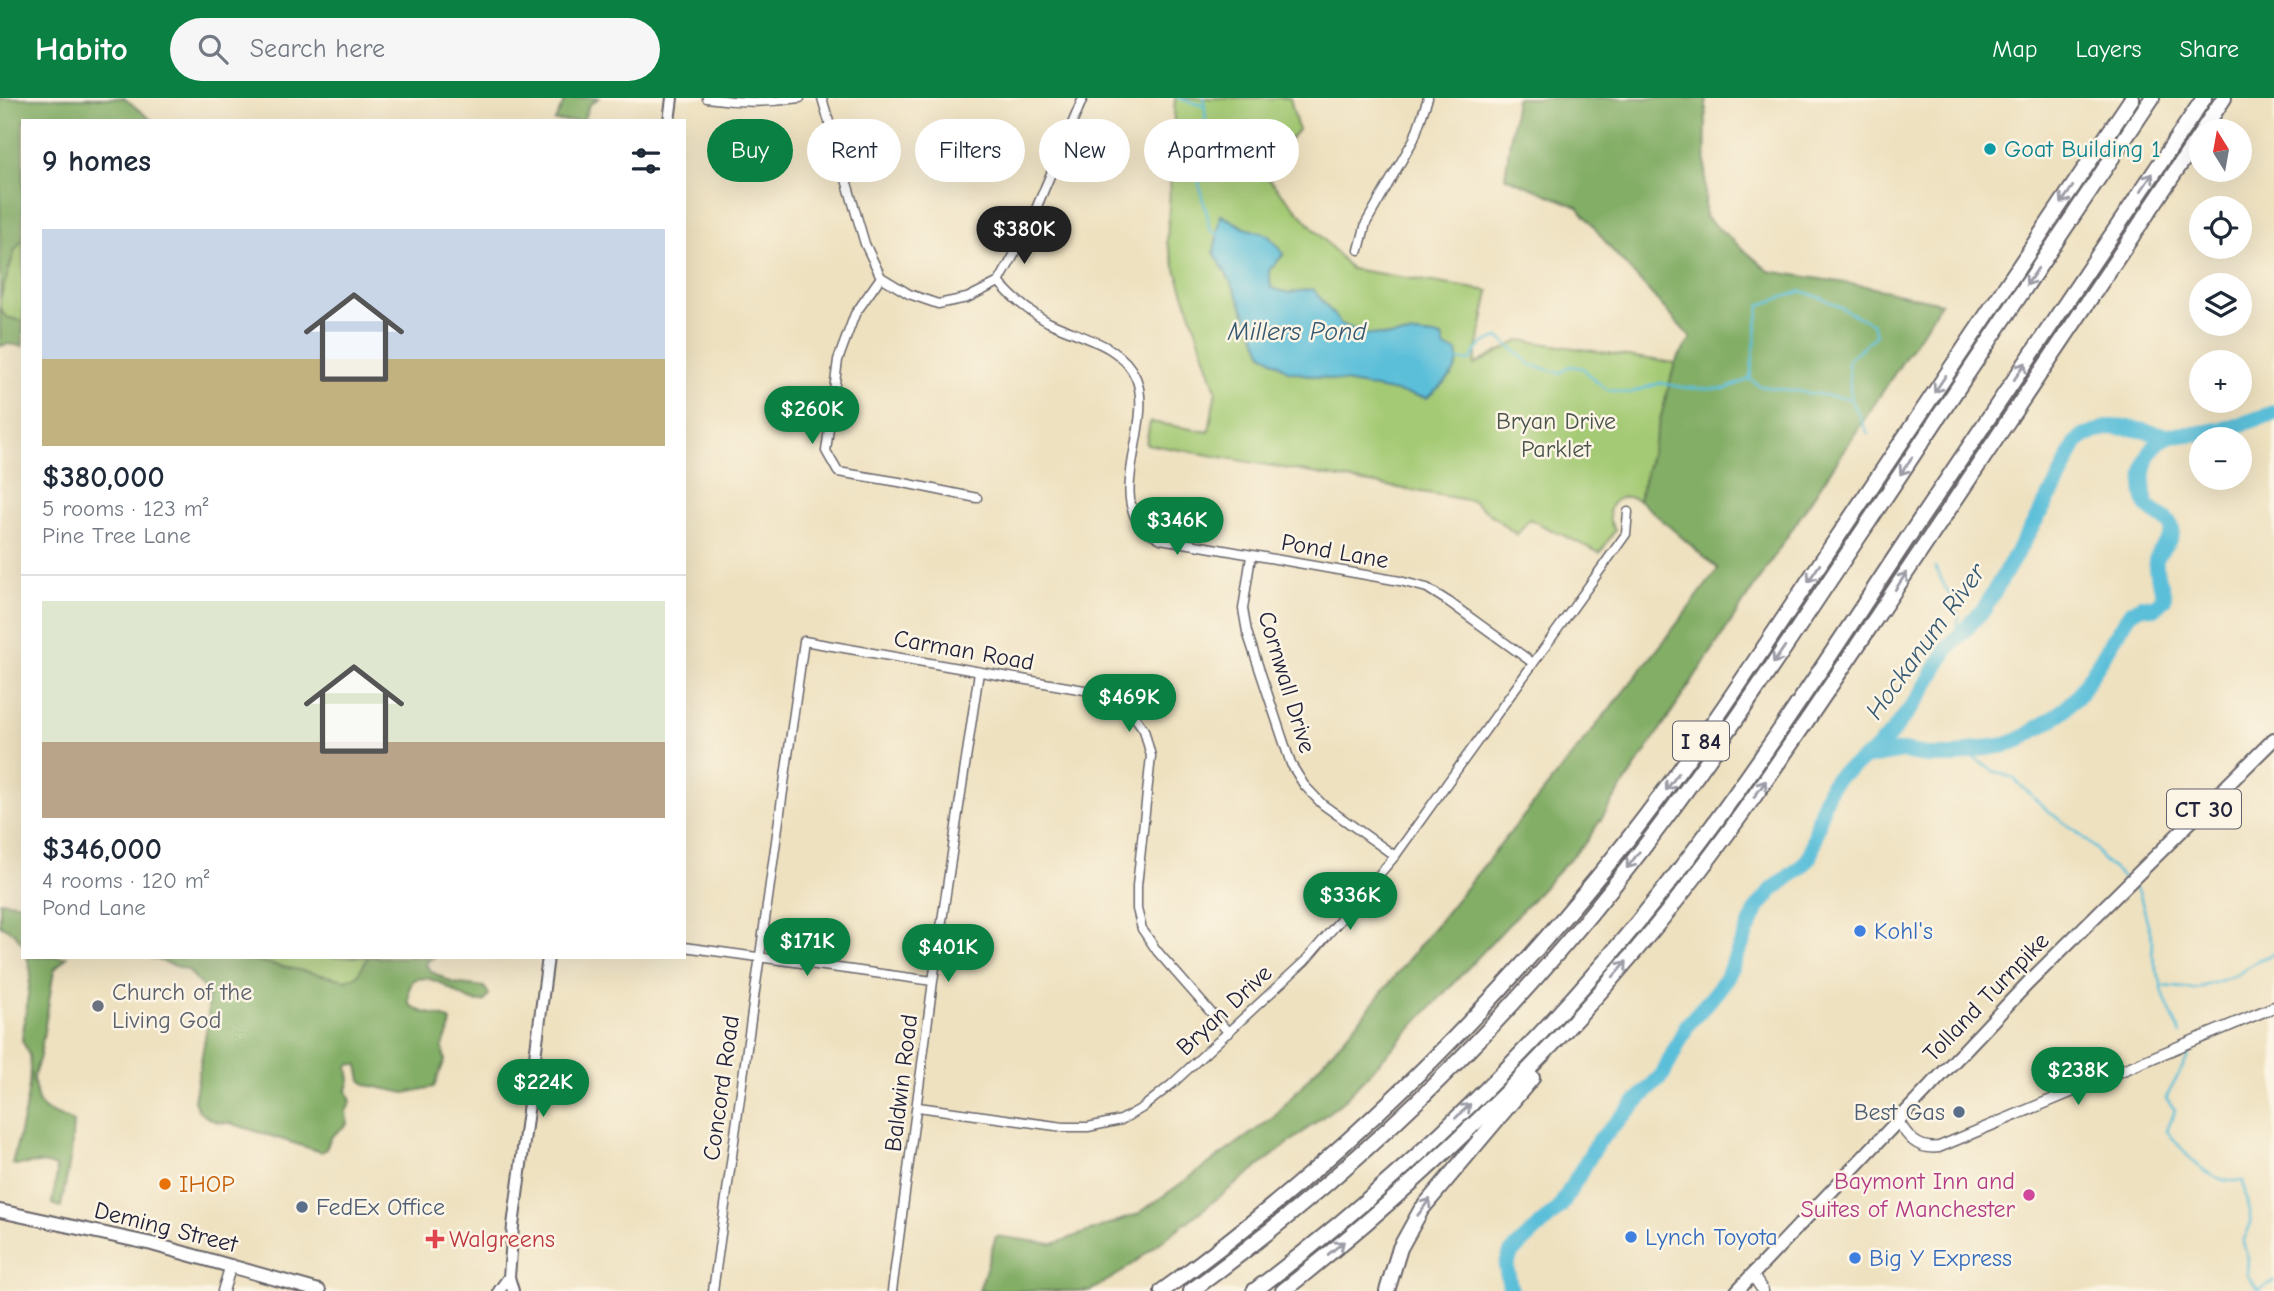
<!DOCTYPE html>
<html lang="en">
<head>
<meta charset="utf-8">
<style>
  body { margin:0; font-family:"Comic Neue",sans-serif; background:#f6f6f7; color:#1f2937; height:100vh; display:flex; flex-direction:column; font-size:26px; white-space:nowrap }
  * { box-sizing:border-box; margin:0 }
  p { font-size:23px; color:#747a83 }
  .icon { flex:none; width:38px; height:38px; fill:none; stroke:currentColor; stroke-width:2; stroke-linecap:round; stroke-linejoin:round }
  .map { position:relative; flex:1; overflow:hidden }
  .panel { position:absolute; left:21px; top:21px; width:665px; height:840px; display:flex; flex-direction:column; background:#fff; border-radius:0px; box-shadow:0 7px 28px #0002 }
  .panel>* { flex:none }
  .hud { position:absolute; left:707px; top:21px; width:665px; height:63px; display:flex; gap:14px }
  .needle { width:46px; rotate:349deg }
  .buttons { position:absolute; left:2189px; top:21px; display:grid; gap:14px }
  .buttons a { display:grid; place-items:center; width:63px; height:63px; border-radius:50%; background:#fff; box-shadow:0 7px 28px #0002; font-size:35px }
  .price { position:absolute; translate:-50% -60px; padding:0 16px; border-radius:24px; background:#0b8043; color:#fff; font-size:23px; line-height:46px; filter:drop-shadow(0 2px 4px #0008) }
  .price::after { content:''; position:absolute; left:50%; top:42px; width:21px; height:16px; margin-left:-10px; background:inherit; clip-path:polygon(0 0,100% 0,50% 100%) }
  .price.on { background:#222; color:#fff }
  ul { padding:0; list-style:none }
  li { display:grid; align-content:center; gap:14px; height:371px; padding:0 21px }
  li+li { border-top:2px solid #e0e1e3 }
  li span { display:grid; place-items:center; height:217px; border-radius:0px; color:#555 }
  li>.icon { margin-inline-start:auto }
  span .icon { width:126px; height:126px; fill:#fffc; stroke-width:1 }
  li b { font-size:30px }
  h2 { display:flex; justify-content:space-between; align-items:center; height:84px; padding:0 21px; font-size:30px }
  .tag { padding:0 24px; border-radius:32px; background:#fff; box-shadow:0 7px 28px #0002; font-size:24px; line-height:63px }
  .tag.on { background:#0b8043; color:#fff }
  header { display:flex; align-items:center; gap:42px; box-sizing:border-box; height:98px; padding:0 35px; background:#0b8043; color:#fff }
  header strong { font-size:33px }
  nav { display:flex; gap:38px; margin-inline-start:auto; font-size:24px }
  .search { width:490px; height:63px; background:#f6f6f7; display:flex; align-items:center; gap:18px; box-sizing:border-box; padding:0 24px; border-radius:38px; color:#747a83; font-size:26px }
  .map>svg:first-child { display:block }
  .green { fill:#a4ca74; stroke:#637658; stroke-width:2 }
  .forest { fill:#83ae66; stroke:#526850; stroke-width:2 }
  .water { fill:#5bbfd9; stroke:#3e708a; stroke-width:2 }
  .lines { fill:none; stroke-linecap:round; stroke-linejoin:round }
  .stream { stroke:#5bbfd9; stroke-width:2.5 }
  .river { stroke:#5bbfd9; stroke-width:16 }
  .minor-casing { stroke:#69656a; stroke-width:11 }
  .tertiary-casing { stroke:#69656a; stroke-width:13 }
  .secondary-casing { stroke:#69656a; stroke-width:14 }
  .primary-casing { stroke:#69656a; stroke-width:16 }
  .motorway-casing { stroke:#69656a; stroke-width:18 }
  .minor { stroke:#fff; stroke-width:8 }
  .tertiary { stroke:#fff; stroke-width:10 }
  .secondary { stroke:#fff; stroke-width:10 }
  .primary { stroke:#fff; stroke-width:12 }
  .motorway { stroke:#fff; stroke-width:14 }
  .oneway { stroke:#9c9ca7 }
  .culture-dot { fill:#0f9aa8; stroke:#fcf5e5; stroke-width:2.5 }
  .shop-dot { fill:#3f7fe0; stroke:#fcf5e5; stroke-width:2.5 }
  .worship-dot { fill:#6b7280; stroke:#fcf5e5; stroke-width:2.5 }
  .service-dot { fill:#5c6f8a; stroke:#fcf5e5; stroke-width:2.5 }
  .food-dot { fill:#e8710a; stroke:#fcf5e5; stroke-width:2.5 }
  .hotel-dot { fill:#d1479c; stroke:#fcf5e5; stroke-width:2.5 }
  .health-dot { fill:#e0444e; stroke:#fcf5e5; stroke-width:2.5 }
  .labels { text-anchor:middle; stroke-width:5; stroke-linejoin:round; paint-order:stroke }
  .shield { fill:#fcf5e5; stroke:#63616e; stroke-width:2 }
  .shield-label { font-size:23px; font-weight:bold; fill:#22223b }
  .culture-label { font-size:24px; fill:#0d838f; stroke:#fcf5e5; text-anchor:start }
  .park-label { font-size:24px; fill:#49544c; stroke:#fcf5e5 }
  .street-label { font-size:24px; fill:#22223b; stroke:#fcf5e5 }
  .shop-label { font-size:24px; fill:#366cbe; stroke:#fcf5e5; text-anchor:start }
  .worship-label { font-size:24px; fill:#5b616d; stroke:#fcf5e5; text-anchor:start }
  .service-label { font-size:24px; fill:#4e5e75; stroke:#fcf5e5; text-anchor:end }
  .hotel-label { font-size:24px; fill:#b23c85; stroke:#fcf5e5; text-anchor:end }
  .food-label { font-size:24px; fill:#c56008; stroke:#fcf5e5; text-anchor:start }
  .health-label { font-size:24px; fill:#be3a42; stroke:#fcf5e5; text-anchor:start }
  .water-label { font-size:26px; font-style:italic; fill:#365972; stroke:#fcf5e5 }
</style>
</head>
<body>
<header>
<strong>Habito</strong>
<div class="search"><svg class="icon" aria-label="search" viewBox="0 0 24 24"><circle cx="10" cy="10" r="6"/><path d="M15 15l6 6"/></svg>Search here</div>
<nav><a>Map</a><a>Layers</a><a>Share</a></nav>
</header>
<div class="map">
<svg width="2274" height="1193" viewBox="0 0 2274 1193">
  <rect width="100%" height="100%" fill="#fcf5e5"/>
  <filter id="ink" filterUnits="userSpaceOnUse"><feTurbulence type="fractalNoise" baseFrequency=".0143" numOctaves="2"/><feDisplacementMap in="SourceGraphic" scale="14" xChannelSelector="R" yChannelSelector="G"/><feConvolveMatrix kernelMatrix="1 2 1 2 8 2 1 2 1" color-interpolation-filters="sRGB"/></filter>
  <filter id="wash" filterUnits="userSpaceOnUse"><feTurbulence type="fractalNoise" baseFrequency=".00686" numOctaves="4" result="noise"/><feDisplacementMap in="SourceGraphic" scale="28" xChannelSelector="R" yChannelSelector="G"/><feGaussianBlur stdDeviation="1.57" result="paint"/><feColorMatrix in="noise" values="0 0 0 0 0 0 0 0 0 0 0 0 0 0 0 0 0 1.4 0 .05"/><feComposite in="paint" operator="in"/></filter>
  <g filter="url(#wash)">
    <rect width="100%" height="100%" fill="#eee1c0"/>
    <!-- green -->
    <path class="green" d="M1175 0H1290L1298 32 1262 74 1351 171 1489 193 1474 267 1521 242 1675 265 1639 402C1616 391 1600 412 1615 432L1600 455 1529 421 1517 437 1473 403 1146 346 1150 324 1209 334 1216 292 1167 144Z
      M23 93V235L0 230V184Z
      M196 859H435L368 899Z"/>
    <!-- forest -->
    <path class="forest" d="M0 0H124L153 23H23V141L15 152 0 201Z
      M566 0H599L589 7 583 23H555Z
      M1516 0H1706L1705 119 1769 173 1865 188 1941 205 1586 744 1342 1004 1122 1174 1090 1193H979L996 1138 1053 1146 1138 1116 1274 1019 1358 924 1661 547 1718 471 1639 402 1675 265 1691 240 1612 152 1578 109 1505 79Z
      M0 210 6 219 23 223V248L8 246 0 248Z
      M0 803 23 806V846L14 835 0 827Z
      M27 859H67L54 872 40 958 33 981 38 1003 45 1012 73 1024 71 1057 61 1109 52 1106 57 1075 56 1069C38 1060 24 1070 12 1066 19 1037 34 986 29 957 28 951 24 948 22 942L31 874Z
      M149 859H237L346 882 357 878 368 859H428L426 867 432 874 453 885 484 889 489 896 485 903C462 910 442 872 413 882L409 891V906C423 919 438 913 451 923L449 934 442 948 445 962 434 989 405 995 367 987 361 982 358 967 350 966 348 969 350 982 347 992 351 1004 346 1013 347 1026 331 1039 326 1051 321 1054 230 1025C215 1026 198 1017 194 1003L208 923V895L188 872Z"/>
    <!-- water -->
    <path class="water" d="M1221 117 1245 130 1268 137 1284 156 1269 172 1271 190 1289 195 1313 191 1341 226 1364 236 1390 238 1417 236 1442 239 1445 250 1457 253C1463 275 1441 286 1427 300L1288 273 1263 255 1235 192 1214 154Z"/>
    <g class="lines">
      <!-- stream -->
      <path class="stream" d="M1178 0 1204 8
        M1204 0 1209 66 1199 84C1201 101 1209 114 1209 131L1220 138
        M1459 262 1470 263C1478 249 1483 242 1500 240L1531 267 1560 275 1570 268 1583 270 1593 281 1608 292 1630 295 1660 285 1686 290 1725 291 1750 281 1760 207 1802 193 1824 201 1873 226 1876 237 1848 262 1851 301 1868 336
        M1750 281 1760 288 1851 301
        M1935 469 1956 510 1959 520 1954 543
        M1967 655 1993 673 2013 680 2049 714 2077 734 2096 751 2102 761 2127 783
        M2132 788 2139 794 2153 844 2152 856 2162 888 2195 891 2237 877 2258 862 2274 856
        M2162 889C2161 895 2177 928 2181 937
        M2189 957 2166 1000 2175 1012 2167 1033C2181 1050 2198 1074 2221 1081 2227 1084 2236 1083 2243 1083L2251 1125 2243 1144 2248 1161 2247 1177 2259 1193
        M2259 1192 2274 1183"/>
      <!-- river -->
      <path class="river" d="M1868 659 1903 653 1931 658H1954L1977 651 2006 647 2021 641 2058 617 2078 598 2131 514 2141 508 2155 510 2164 501C2164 488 2154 477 2156 463 2157 449 2181 439 2169 425 2163 418 2154 415 2147 408 2138 384 2144 343 2174 337
        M1511 1193 1506 1169 1511 1155 1560 1109 1598 1044 1663 976 1687 927 1715 896 1727 879 1758 809 1772 792 1800 770 1810 759 1823 706 1831 687 1840 677 1872 655 1891 636 1920 598 1947 551 1984 511 2058 384 2076 345 2086 337 2110 329 2129 330 2166 337 2194 336 2233 329 2274 315"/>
    </g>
  </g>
  <g filter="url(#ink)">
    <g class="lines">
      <!-- minor casing -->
      <g class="minor-casing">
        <path id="minor" d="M707 0C739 5 768 5 800 0
          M822 0 865 146 881 179 909 196 938 206 967 200 999 184 1024 139 1083 0
          M1359 152 1366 125 1414 41 1428 0
          M881 179 855 216 838 262 826 353 838 374 899 384 977 400
          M999 184C1012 200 1030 214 1048 224 1078 239 1121 245 1136 280 1154 324 1108 396 1143 430 1148 434 1156 438 1161 441L1400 483 1427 490 1449 504 1533 565
          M1251 458 1243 511 1247 534 1291 666 1304 687 1322 706 1395 758
          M684 849 933 883
          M918 1009 1063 1029H1088L1121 1022 1142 1010 1172 986 1305 863 1395 758 1626 436 1628 414
          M713 1193 804 543 1107 596 1130 612 1144 632 1151 658 1137 788V811L1142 831 1157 853 1229 935
          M892 1193 933 883 979 574"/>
      </g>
      <!-- tertiary casing -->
      <g class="tertiary-casing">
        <path id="tertiary" d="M1897 1022C1908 1039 1917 1052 1939 1049L2274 909
          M1752 1176 1763 1193
          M223 1193 231 1167"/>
      </g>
      <!-- secondary casing -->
      <g class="secondary-casing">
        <path id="secondary" d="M669 23 672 0
          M499 1193 509 1179
          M513 1193 509 1179 513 1128 548 859"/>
      </g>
      <!-- primary casing -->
      <g class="primary-casing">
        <path id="primary" d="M0 1113 152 1146 319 1193
          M1737 1193 2028 885 2274 641"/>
      </g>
      <!-- motorway casing -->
      <g class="motorway-casing">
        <path id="motorway" d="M2202 33 2224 0
          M1162 1193C1328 1073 1476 929 1605 770 1687 669 1757 560 1829 452 1930 301 2031 151 2132 0
          M1191 1193C1349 1078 1493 939 1615 786 1707 671 1786 547 1868 425 1962 283 2057 142 2152 0
          M1254 1193C1408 1077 1547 940 1666 789 1753 678 1829 559 1907 441 2006 294 2105 147 2204 0
          M1283 1193C1412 1091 1531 978 1637 851 1733 737 1815 611 1898 487 1999 336 2100 185 2202 34
          M1387 1193 1400 1150 1421 1112 1532 980"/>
      </g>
      <!-- minor -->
      <use href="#minor" class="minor"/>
      <!-- tertiary -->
      <use href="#tertiary" class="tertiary"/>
      <!-- secondary -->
      <use href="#secondary" class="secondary"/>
      <!-- primary -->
      <use href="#primary" class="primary"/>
      <!-- motorway -->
      <use href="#motorway" class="motorway"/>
    </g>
    <!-- one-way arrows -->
    <defs><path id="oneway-shaft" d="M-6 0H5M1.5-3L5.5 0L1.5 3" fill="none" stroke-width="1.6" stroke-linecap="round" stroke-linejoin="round" transform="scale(1.75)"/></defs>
    <g class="oneway">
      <use href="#oneway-shaft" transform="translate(2147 84) rotate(-56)"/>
      <use href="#oneway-shaft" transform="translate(2067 97) rotate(124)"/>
      <use href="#oneway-shaft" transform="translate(2032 179) rotate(124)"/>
      <use href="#oneway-shaft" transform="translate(2020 273) rotate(-56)"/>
      <use href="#oneway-shaft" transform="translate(1940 286) rotate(124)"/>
      <use href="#oneway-shaft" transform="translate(1906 368) rotate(124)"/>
      <use href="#oneway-shaft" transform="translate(1814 475) rotate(124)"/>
      <use href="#oneway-shaft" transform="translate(1901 483) rotate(-56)"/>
      <use href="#oneway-shaft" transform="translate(1779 557) rotate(124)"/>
      <use href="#oneway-shaft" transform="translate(1672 684) rotate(126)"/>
      <use href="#oneway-shaft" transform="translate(1760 691) rotate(-55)"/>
      <use href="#oneway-shaft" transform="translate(1633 762) rotate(127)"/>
      <use href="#oneway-shaft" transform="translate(1620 871) rotate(-49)"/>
      <use href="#oneway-shaft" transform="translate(1463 1013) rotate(-44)"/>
      <use href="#oneway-shaft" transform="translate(1424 1109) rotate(-53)"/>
      <use href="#oneway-shaft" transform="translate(1336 1150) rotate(-39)"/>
    </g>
  </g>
  <!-- markers -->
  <circle class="culture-dot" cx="1990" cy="51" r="7"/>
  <g class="shop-dot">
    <circle cx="1860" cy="833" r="7"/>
    <circle cx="1631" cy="1139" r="7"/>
    <circle cx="1855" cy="1160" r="7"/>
  </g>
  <circle class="worship-dot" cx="98" cy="908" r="7"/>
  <g class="service-dot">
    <circle cx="1959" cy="1014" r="7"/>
    <circle cx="302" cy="1109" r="7"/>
  </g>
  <circle class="food-dot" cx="165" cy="1086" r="7"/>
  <circle class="hotel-dot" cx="2029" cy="1097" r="7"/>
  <path class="health-dot" d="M431.5 1130.5h7v7h7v7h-7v7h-7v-7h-7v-7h7z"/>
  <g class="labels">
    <!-- shield labels -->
    <g class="shield">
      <rect x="1673" y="623.5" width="56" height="39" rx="5"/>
      <rect x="2167" y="691.5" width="74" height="39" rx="5"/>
    </g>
    <g class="shield-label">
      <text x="1701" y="651">I 84</text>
      <text x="2204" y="719">CT 30</text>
    </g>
    <!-- culture labels -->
    <g class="culture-label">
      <text x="2004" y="59">Goat Building 1</text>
    </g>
    <!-- park labels -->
    <g class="park-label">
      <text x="1556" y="331">Bryan Drive<tspan x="1556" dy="28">Parklet</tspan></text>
    </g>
    <!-- street labels -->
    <g class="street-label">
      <text transform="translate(1335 453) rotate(10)" y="8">Pond Lane</text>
      <text transform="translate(964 552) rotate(10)" y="8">Carman Road</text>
      <text transform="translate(1287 584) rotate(73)" y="8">Cornwall Drive</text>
      <text transform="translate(1986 899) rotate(-46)" y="8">Tolland Turnpike</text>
      <text transform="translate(1224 912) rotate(-43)" y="8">Bryan Drive</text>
      <text transform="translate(901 985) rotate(-83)" y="8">Baldwin Road</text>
      <text transform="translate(721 990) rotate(-82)" y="8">Concord Road</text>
      <text transform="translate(166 1129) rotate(14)" y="8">Deming Street</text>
    </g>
    <!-- shop labels -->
    <g class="shop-label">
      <text x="1874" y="841">Kohl's</text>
      <text x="1645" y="1147">Lynch Toyota</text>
      <text x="1869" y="1168">Big Y Express</text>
    </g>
    <!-- worship labels -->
    <g class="worship-label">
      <text x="112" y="902">Church of the<tspan x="112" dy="28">Living God</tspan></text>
    </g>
    <!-- service labels -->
    <g class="service-label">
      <text x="1945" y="1022">Best Gas</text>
      <text x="316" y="1117" text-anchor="start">FedEx Office</text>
    </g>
    <!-- hotel labels -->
    <g class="hotel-label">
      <text x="2015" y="1091">Baymont Inn and<tspan x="2015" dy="28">Suites of Manchester</tspan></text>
    </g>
    <!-- food labels -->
    <g class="food-label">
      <text x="179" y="1094">IHOP</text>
    </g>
    <!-- health labels -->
    <g class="health-label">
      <text x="449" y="1149">Walgreens</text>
    </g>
    <!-- water labels -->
    <g class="water-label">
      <text x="1297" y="242">Millers Pond</text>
      <text transform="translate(1925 543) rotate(-54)" y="9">Hockanum River</text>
    </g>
  </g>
</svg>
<div class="buttons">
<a><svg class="needle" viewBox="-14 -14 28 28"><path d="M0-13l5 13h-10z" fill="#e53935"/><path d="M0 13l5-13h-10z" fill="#747a83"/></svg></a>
<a><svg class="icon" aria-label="locate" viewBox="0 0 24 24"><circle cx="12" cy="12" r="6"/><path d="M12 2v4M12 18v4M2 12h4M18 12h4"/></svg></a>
<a><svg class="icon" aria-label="layers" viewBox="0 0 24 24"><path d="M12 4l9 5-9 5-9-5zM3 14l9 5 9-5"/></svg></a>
<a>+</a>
<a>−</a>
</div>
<b class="price on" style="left:1024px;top:168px">$380K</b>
<b class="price" style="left:812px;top:348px">$260K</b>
<b class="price" style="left:1177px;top:459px">$346K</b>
<b class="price" style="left:1129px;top:636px">$469K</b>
<b class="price" style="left:1350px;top:834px">$336K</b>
<b class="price" style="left:807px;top:880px">$171K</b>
<b class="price" style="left:948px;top:886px">$401K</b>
<b class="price" style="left:2078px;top:1009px">$238K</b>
<b class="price" style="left:543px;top:1021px">$224K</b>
<div class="hud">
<a class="tag on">Buy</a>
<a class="tag">Rent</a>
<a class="tag">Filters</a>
<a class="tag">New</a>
<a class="tag">Apartment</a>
</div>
<section class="panel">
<h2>9 homes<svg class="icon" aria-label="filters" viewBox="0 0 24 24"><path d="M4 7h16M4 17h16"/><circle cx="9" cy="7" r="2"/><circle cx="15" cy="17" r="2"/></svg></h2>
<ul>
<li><span style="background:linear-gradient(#c9d6e8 60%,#c2b280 0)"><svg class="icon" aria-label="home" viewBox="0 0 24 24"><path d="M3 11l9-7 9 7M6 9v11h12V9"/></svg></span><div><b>$380,000</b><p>5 rooms · 123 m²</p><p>Pine Tree Lane</p></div></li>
<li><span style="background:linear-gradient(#dfe7d0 65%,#b9a48a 0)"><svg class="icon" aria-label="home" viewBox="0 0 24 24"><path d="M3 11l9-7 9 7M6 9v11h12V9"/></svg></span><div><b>$346,000</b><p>4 rooms · 120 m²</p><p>Pond Lane</p></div></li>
</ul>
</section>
</div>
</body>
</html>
